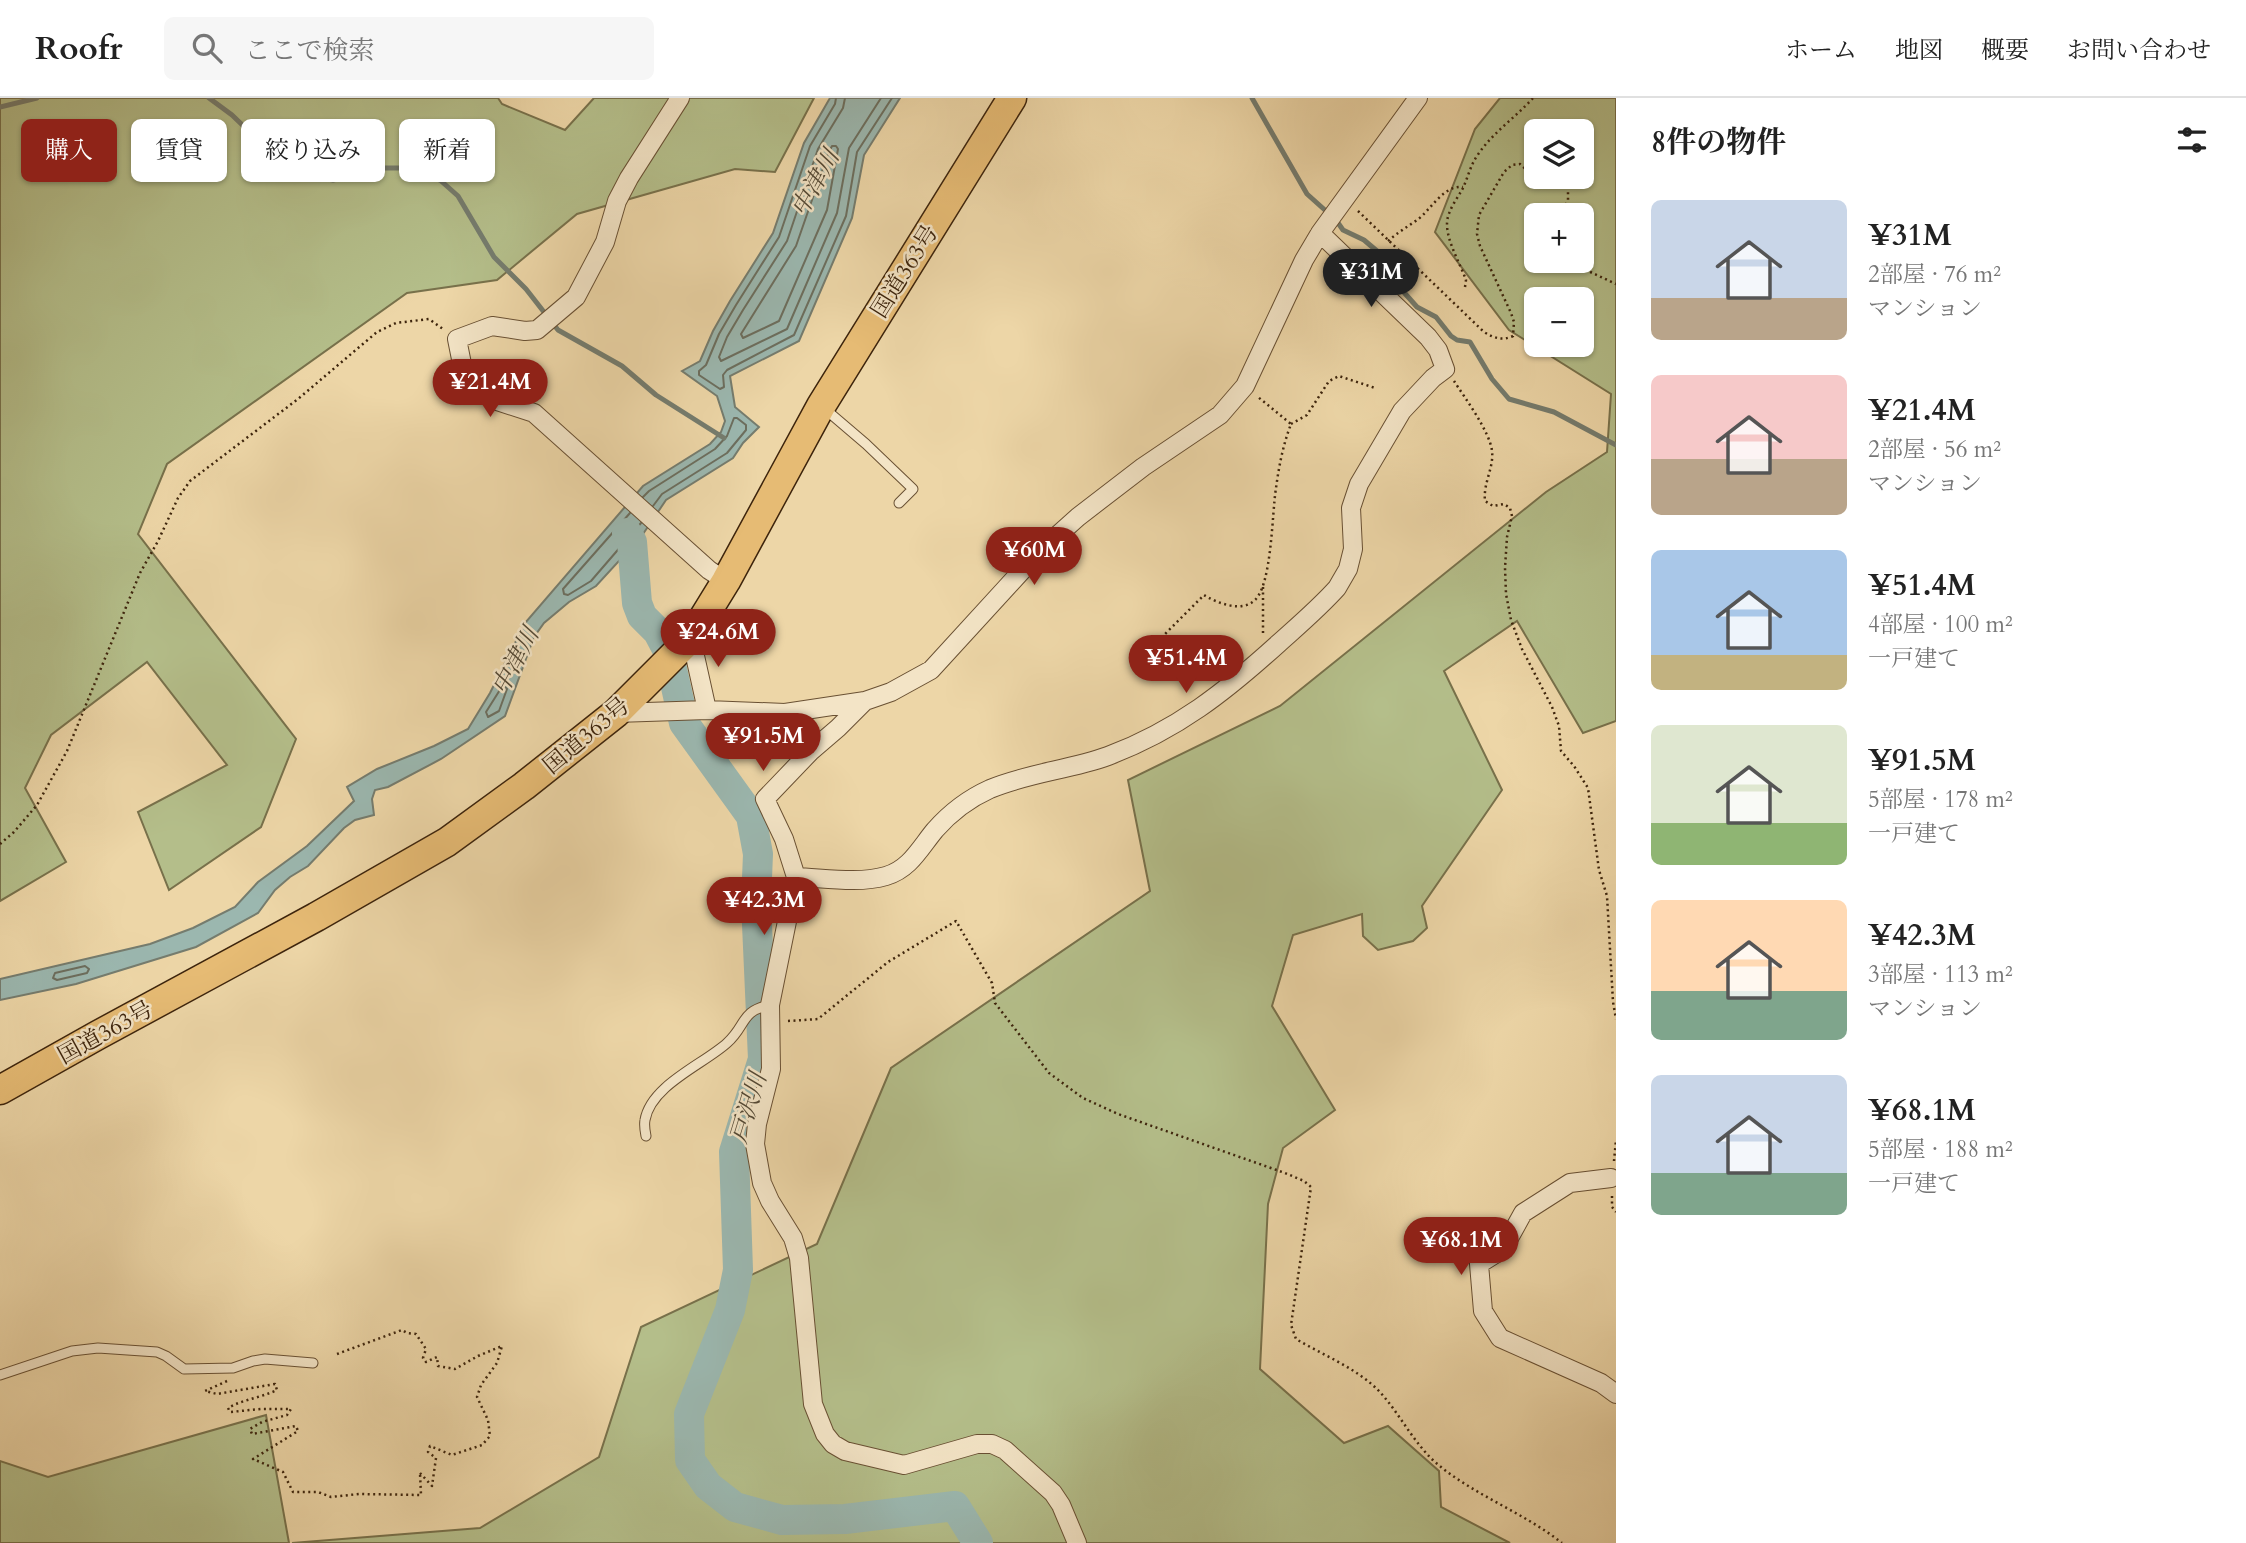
<!DOCTYPE html>
<html lang="ja">
<head>
<meta charset="utf-8">
<style>
  body { margin:0; font-family:Cardo,"Noto Serif JP",serif; background:#f6f6f6; color:#222; height:100vh; display:flex; flex-direction:column; font-size:26px; white-space:nowrap }
  * { box-sizing:border-box; margin:0 }
  p { font-size:23px; color:#767676 }
  .icon { flex:none; width:38px; height:38px; fill:none; stroke:currentColor; stroke-width:2; stroke-linecap:round; stroke-linejoin:round }
  .map { position:relative; flex:1; overflow:hidden }
  .sheet { display:flex; flex-direction:column; background:#fff; width:630px }
  .sheet>* { flex:none }
  .banner { position:absolute; left:21px; top:21px; width:665px; height:63px; display:flex; gap:14px }
  .controls { position:absolute; left:1524px; top:21px; display:grid; gap:14px }
  .controls a { display:grid; place-items:center; width:70px; height:70px; border-radius:10px; background:#fff; box-shadow:0 2px 5px #0004; font-size:35px }
  .price { position:absolute; translate:-50% -60px; padding:0 16px; border-radius:24px; background:#8f2418; color:#fff; font-size:23px; line-height:46px; filter:drop-shadow(0 2px 4px #0008) }
  .price::after { content:''; position:absolute; left:50%; top:42px; width:21px; height:16px; margin-left:-10px; background:inherit; clip-path:polygon(0 0,100% 0,50% 100%) }
  .price.active { background:#222; color:#fff }
  ul { padding:0; list-style:none }
  li { display:flex; align-items:center; gap:21px; height:175px; padding:0 35px }
  li span { display:grid; place-items:center; flex:none; width:196px; height:140px; border-radius:10px; color:#555 }
  li>.icon { margin-inline-start:auto }
  span .icon { width:84px; height:84px; fill:#fffc; stroke-width:1 }
  li b { font-size:30px }
  h2 { display:flex; justify-content:space-between; align-items:center; height:84px; padding:0 35px; font-size:30px }
  .pill { padding:0 24px; border-radius:10px; background:#fff; box-shadow:0 2px 5px #0004; font-size:24px; line-height:63px }
  .pill.active { background:#8f2418; color:#fff }
  header { display:flex; align-items:center; gap:42px; box-sizing:border-box; height:98px; padding:0 35px; background:#fff; border-bottom:2px solid #e0e0e0 }
  header strong { font-size:33px }
  nav { display:flex; gap:38px; margin-inline-start:auto; font-size:24px }
  .search { width:490px; height:63px; background:#f6f6f6; display:flex; align-items:center; gap:18px; box-sizing:border-box; padding:0 24px; border-radius:10px; color:#767676; font-size:26px }
  main { display:flex; flex:1; min-height:0 }
  .map>svg:first-child { display:block }
  .green { fill:#b4be8a; stroke:#78714b; stroke-width:2; fill-rule:evenodd }
  .water { fill:#9bb7af; stroke:#757c6e; stroke-width:2 }
  .lines { fill:none; stroke-linecap:round; stroke-linejoin:round }
  .shore { stroke:#6c6e5e; stroke-width:2 }
  .stream { stroke:#757c6e; stroke-width:5 }
  .river { stroke:#9bb7af; stroke-width:30 }
  .service-casing { stroke:#695033; stroke-width:11 }
  .minor-casing { stroke:#695033; stroke-width:20 }
  .trunk-casing { stroke:#3d240c; stroke-width:31 }
  .path { stroke:#3d240c; stroke-width:2.5; stroke-dasharray:2 3.5; stroke-linecap:butt }
  .service { stroke:#f3e4c6; stroke-width:9 }
  .minor { stroke:#f3e4c6; stroke-width:18 }
  .trunk { stroke:#e6bb74; stroke-width:28 }
  .labels { text-anchor:middle; stroke-width:5; stroke-linejoin:round; paint-order:stroke }
  .street-label { font-size:23px; fill:#3d240c; stroke:#f3e4c6 }
  .water-label { font-size:24px; font-style:italic; fill:#544935; stroke:#f3e4c6 }
</style>
</head>
<body>
<header>
<strong>Roofr</strong>
<div class="search"><svg class="icon" aria-label="search" viewBox="0 0 24 24"><circle cx="10" cy="10" r="6"/><path d="M15 15l6 6"/></svg>ここで検索</div>
<nav><a>ホーム</a><a>地図</a><a>概要</a><a>お問い合わせ</a></nav>
</header>
<main>
<div class="map">
<svg width="1616" height="1445" viewBox="0 0 1616 1445">
  <rect width="100%" height="100%" fill="#edd6a7"/>
  <filter id="stains"><feTurbulence type="fractalNoise" baseFrequency=".00286" numOctaves="4"/><feColorMatrix values="0 0 0 0 .2 0 0 0 0 .09 0 0 0 0 .02 0 0 0 .5 -.17"/></filter>
  <radialGradient id="worn" r=".72"><stop offset=".6" stop-color="#630" stop-opacity="0"/><stop offset="1" stop-color="#630" stop-opacity=".3"/></radialGradient>
  <!-- green -->
  <path class="green" d="M0 0H498L502 6 565 32 594 0H814L775 74 735 71 577 116 497 182 407 195 167 366 138 436 296 641 261 729 169 792 138 714 227 667 147 564 51 637 25 690 66 764 0 803Z
    M1500 0H1616V623L1583 635 1517 523 1444 573 1502 692 1422 808 1427 830 1413 843 1378 852 1363 838 1362 816 1293 837 1272 908 1335 1012 1283 1050 1268 1106 1260 1271 1344 1345 1388 1328 1439 1373 1441 1409 1510 1445H292L480 1430 599 1359 641 1229 817 1146 891 970 1150 793 1128 682 1280 608 1546 394 1607 354 1611 296 1509 232 1435 134 1475 31ZM1536 33H1582V79H1536ZM1536 117H1582V163H1536ZM1536 201H1582V247H1536Z
    M266 1317 289 1445H0V1363L48 1379Z"/>
  <!-- water -->
  <path class="water" d="M830 0H900L864 57 852 120 799 243 730 278 735 309 759 329 743 345 733 360 666 402 641 439 596 488 569 504 544 525 534 539 505 618 441 661 388 689 375 692 372 701 374 717 355 722 344 730 308 768 290 779 275 792 258 815 196 849 76 886 0 902V881L150 846 193 830 235 809 258 784 307 748 354 703 347 689 377 671 434 648 468 631 490 595 525 525 643 388 710 346 721 334 725 323 717 298 682 273 700 263 713 233 730 203 773 135 804 45Z"/>
  <g class="lines">
    <!-- shore -->
    <path class="shore" d="M836 0 835 6 810 48 779 139 736 207 719 236 706 267 699 273V277L720 291 724 289 723 277 727 272 794 237 846 118 857 54 892 0
      M845 0 843 10 818 51 787 143 743 212 727 239 719 259 721 263 787 231 837 115 849 50 881 0
      M832 48H836L838 51 827 112 779 223 743 240 741 236 796 148 828 56Z
      M643 399 649 393 715 351 727 338 734 320H737L746 327V332L727 355 662 396 653 408
      M630 415 563 491 564 496 568 497 591 483 641 425
      M503 587 507 591 499 613 488 619 486 614Z
      M85 868 89 871 87 875 57 882 53 880 55 875Z"/>
    <!-- stream -->
    <path class="stream" d="M209 0 232 17 286 69 306 77 333 82 384 70H403L440 82 458 98 494 159 526 191 558 232 622 268 656 297 724 340
      M1252 0 1307 96 1336 122 1343 132 1364 142 1377 153 1401 191 1417 209 1436 219 1451 238 1457 242 1470 244 1492 281 1509 301 1554 314 1616 347
      M0 9 37 0"/>
    <!-- river -->
    <path class="river" d="M627 435 632 444 637 505 642 518 658 534 668 553 684 625 751 718 758 756 756 804 763 961 734 1054 738 1172 730 1212 689 1316 690 1362 708 1388 735 1409 782 1422 845 1421 955 1408 978 1445"/>
    <!-- service casing -->
    <g class="service-casing">
      <path id="service" d="M825 311 866 346 913 391 899 405
        M646 1038C645 1033 644 1027 645 1022 651 987 704 966 727 945 747 927 740 913 770 907
        M0 1277 72 1253 98 1250 157 1254 166 1258 184 1271 233 1270 253 1263 265 1261 313 1265"/>
    </g>
    <!-- minor casing -->
    <g class="minor-casing">
      <path id="minor" d="M680 0 629 80 617 103 605 144 576 199 537 232 525 233 492 228 457 241 463 271 474 286 497 303 534 315 709 472 726 483
        M691 540 707 612
        M865 603 838 630 810 654 765 701 784 741 796 779 770 907 771 971 757 1026 755 1046 762 1085 770 1103 793 1140 799 1160 813 1306 825 1336 833 1346 845 1353 904 1367 977 1346H992L1005 1352 1053 1395 1061 1407 1077 1445
        M616 615 707 612 785 615 865 603 891 594 931 572 1039 454 1078 419 1143 369 1220 317 1245 288 1304 162 1320 135 1418 0
        M796 779C824 780 859 786 886 778 910 771 920 750 935 732 950 715 970 700 990 691 1028 675 1069 672 1108 658 1177 632 1225 594 1279 545 1299 527 1319 510 1337 490L1348 471 1353 451 1351 410 1359 386 1402 313 1433 280 1445 271 1438 252 1428 239 1320 135
        M1611 1080 1570 1085 1523 1115 1503 1151 1479 1166 1483 1213 1500 1240 1601 1285 1616 1296"/>
    </g>
    <!-- trunk casing -->
    <g class="trunk-casing">
      <path id="trunk" d="M0 992 98 937 316 819 447 744 524 688 616 615 691 540 726 483 821 308 1012 0"/>
    </g>
    <!-- path -->
    <path class="path" d="M1358 113 1484 234C1494 240 1502 243 1513 238L1514 224 1511 215 1480 148 1477 136 1479 117 1504 74 1512 67 1520 66 1541 85 1563 82 1568 87V102L1561 117
      M1388 143C1397 135 1407 129 1417 122 1431 112 1443 87 1463 89
      M1571 163 1586 172 1616 186
      M1465 189 1466 182C1460 165 1447 144 1447 126 1447 114 1456 102 1462 92 1468 80 1470 68 1477 58 1492 35 1515 20 1533 0
      M1454 283C1465 300 1490 334 1492 353 1494 370 1483 385 1485 403L1493 408 1504 406 1510 410 1512 418 1507 439 1505 470 1506 496 1511 522 1522 551 1552 609 1559 628 1561 653 1574 668 1588 690 1599 772 1607 798 1613 904 1616 921
      M1291 326 1307 317 1329 283 1339 278 1375 290
      M1263 535V489
      M1138 563 1204 497C1217 505 1242 515 1255 502 1272 486 1272 414 1276 390 1279 368 1283 347 1291 326L1258 299
      M0 746 14 734 37 707 67 653 140 475 158 443 178 400 190 383 298 301 377 234 396 225 429 221 443 231
      M788 923 818 921 888 864 956 823 992 885 995 905 1049 975 1083 1000 1118 1016 1285 1075 1304 1083 1311 1089 1291 1227 1296 1241C1323 1257 1356 1270 1378 1292 1399 1314 1412 1343 1435 1364 1473 1397 1523 1414 1562 1445
      M1614 1063 1616 1042
      M1612 1098V1109L1616 1114
      M337 1256 402 1232 407 1235 416 1236 426 1251 423 1260 426 1264 437 1259 438 1268 455 1271 478 1258 502 1248 497 1265 481 1287 477 1299 488 1322 490 1338 482 1347 452 1357 430 1348 428 1354 436 1360 432 1388 420 1375
      M227 1283 205 1293 217 1296 275 1286 277 1292C260 1300 244 1301 228 1310L230 1314 261 1311H291L287 1317 262 1324 250 1331 252 1336 296 1328 298 1333 253 1361 283 1374 293 1394H318L331 1399 359 1396 421 1397 420 1375"/>
    <!-- service -->
    <use href="#service" class="service"/>
    <!-- minor -->
    <use href="#minor" class="minor"/>
    <!-- trunk -->
    <use href="#trunk" class="trunk"/>
  </g>
  <g class="labels">
    <!-- street labels -->
    <g class="street-label">
      <text transform="translate(904 173) rotate(-58)" y="8">国道363号</text>
      <text transform="translate(586 637) rotate(-40)" y="8">国道363号</text>
      <text transform="translate(105 934) rotate(-29)" y="8">国道363号</text>
    </g>
    <!-- water labels -->
    <g class="water-label">
      <text transform="translate(815 85) rotate(-61)" y="8">中津川</text>
      <text transform="translate(515 563) rotate(-62)" y="8">中津川</text>
      <text transform="translate(748 1010) rotate(-73)" y="8">戸沢川</text>
    </g>
  </g>
  <rect width="100%" height="100%" filter="url(#stains)"/>
  <rect width="100%" height="100%" fill="url(#worn)"/>
</svg>
<div class="controls">
<a><svg class="icon" aria-label="layers" viewBox="0 0 24 24"><path d="M12 4l9 5-9 5-9-5zM3 14l9 5 9-5"/></svg></a>
<a>+</a>
<a>−</a>
</div>
<b class="price active" style="left:1371px;top:211px">¥31M</b>
<b class="price" style="left:490px;top:321px">¥21.4M</b>
<b class="price" style="left:1034px;top:489px">¥60M</b>
<b class="price" style="left:718px;top:571px">¥24.6M</b>
<b class="price" style="left:1186px;top:597px">¥51.4M</b>
<b class="price" style="left:763px;top:675px">¥91.5M</b>
<b class="price" style="left:764px;top:839px">¥42.3M</b>
<b class="price" style="left:1461px;top:1179px">¥68.1M</b>
<div class="banner">
<a class="pill active">購入</a>
<a class="pill">賃貸</a>
<a class="pill">絞り込み</a>
<a class="pill">新着</a>
</div>
</div>
<section class="sheet">
<h2>8件の物件<svg class="icon" aria-label="filters" viewBox="0 0 24 24"><path d="M4 7h16M4 17h16"/><circle cx="9" cy="7" r="2"/><circle cx="15" cy="17" r="2"/></svg></h2>
<ul>
<li><span style="background:linear-gradient(#c9d6e8 70%,#b9a48a 0)"><svg class="icon" aria-label="home" viewBox="0 0 24 24"><path d="M3 11l9-7 9 7M6 9v11h12V9"/></svg></span><div><b>¥31M</b><p>2部屋 · 76 m²</p><p>マンション</p></div></li>
<li><span style="background:linear-gradient(#f6c9c9 60%,#b9a48a 0)"><svg class="icon" aria-label="home" viewBox="0 0 24 24"><path d="M3 11l9-7 9 7M6 9v11h12V9"/></svg></span><div><b>¥21.4M</b><p>2部屋 · 56 m²</p><p>マンション</p></div></li>
<li><span style="background:linear-gradient(#a9c7e8 75%,#c2b280 0)"><svg class="icon" aria-label="home" viewBox="0 0 24 24"><path d="M3 11l9-7 9 7M6 9v11h12V9"/></svg></span><div><b>¥51.4M</b><p>4部屋 · 100 m²</p><p>一戸建て</p></div></li>
<li><span style="background:linear-gradient(#dfe7d0 70%,#8fb573 0)"><svg class="icon" aria-label="home" viewBox="0 0 24 24"><path d="M3 11l9-7 9 7M6 9v11h12V9"/></svg></span><div><b>¥91.5M</b><p>5部屋 · 178 m²</p><p>一戸建て</p></div></li>
<li><span style="background:linear-gradient(#ffd9b3 65%,#7fa58c 0)"><svg class="icon" aria-label="home" viewBox="0 0 24 24"><path d="M3 11l9-7 9 7M6 9v11h12V9"/></svg></span><div><b>¥42.3M</b><p>3部屋 · 113 m²</p><p>マンション</p></div></li>
<li><span style="background:linear-gradient(#c9d6e8 70%,#7fa58c 0)"><svg class="icon" aria-label="home" viewBox="0 0 24 24"><path d="M3 11l9-7 9 7M6 9v11h12V9"/></svg></span><div><b>¥68.1M</b><p>5部屋 · 188 m²</p><p>一戸建て</p></div></li>
</ul>
</section>
</main>
</body>
</html>
